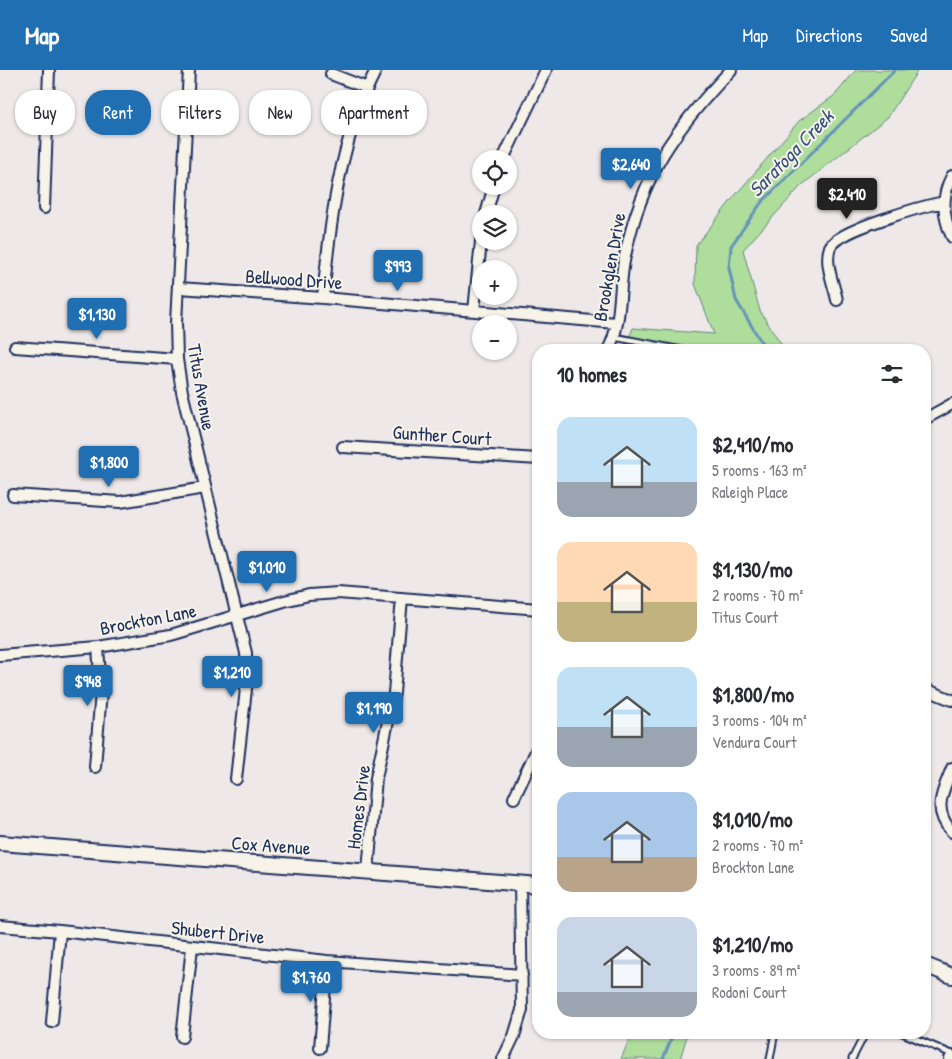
<!DOCTYPE html>
<html lang="en">
<head>
<meta charset="utf-8">
<style>
  body { margin:0; font-family:"Patrick Hand",sans-serif; background:#f7f7f7; color:#2b2b33; height:100vh; display:flex; flex-direction:column; font-size:19px; white-space:nowrap }
  * { box-sizing:border-box; margin:0 }
  p { font-size:16px; color:#7c7c81 }
  .icon { flex:none; width:28px; height:28px; fill:none; stroke:currentColor; stroke-width:2; stroke-linecap:round; stroke-linejoin:round }
  .map { position:relative; flex:1; overflow:hidden }
  .side { position:absolute; left:532px; top:274px; width:399px; height:695px; display:flex; flex-direction:column; background:#fff; border-radius:20px; box-shadow:0 1px 4px #0004 }
  .side>* { flex:none }
  .top-card { position:absolute; left:15px; top:20px; width:442px; height:45px; display:flex; gap:10px }
  .tools { position:absolute; left:472px; top:80px; display:grid; gap:10px }
  .tools a { display:grid; place-items:center; width:45px; height:45px; border-radius:50%; background:#fff; box-shadow:0 1px 4px #0004; font-size:25px }
  .price { position:absolute; translate:-50% -42px; padding:0 11px; border-radius:5px; background:#1f6fb2; color:#fff; font-size:16px; line-height:32px; filter:drop-shadow(0 1px 2px #0008) }
  .price::after { content:''; position:absolute; left:50%; top:30px; width:15px; height:11px; margin-left:-8px; background:inherit; clip-path:polygon(0 0,100% 0,50% 100%) }
  .price.active { background:#222; color:#fff }
  ul { padding:0; list-style:none }
  li { display:flex; align-items:center; gap:15px; height:125px; padding:0 25px }
  li span { display:grid; place-items:center; flex:none; width:140px; height:100px; border-radius:15px; color:#555 }
  li>.icon { margin-inline-start:auto }
  span .icon { width:60px; height:60px; fill:#fffc; stroke-width:1 }
  li b { font-size:21px }
  h2 { display:flex; justify-content:space-between; align-items:center; height:60px; padding:0 25px; font-size:21px }
  .pill { padding:0 18px; border-radius:20px; background:#fff; box-shadow:0 1px 4px #0004; font-size:18px; line-height:45px }
  .pill.active { background:#1f6fb2; color:#fff }
  header { display:flex; align-items:center; gap:30px; box-sizing:border-box; height:70px; padding:0 25px; background:#1f6fb2; color:#fff }
  header strong { font-size:24px }
  nav { display:flex; gap:28px; margin-inline-start:auto; font-size:18px }
  .map>svg:first-child { display:block }
  .green { fill:#aedd9c; stroke:#64867d }
  .lines { fill:none; stroke-linecap:round; stroke-linejoin:round }
  .stream { stroke:#6593ba; stroke-width:3 }
  .service-casing { stroke:#1b2f5e; stroke-width:9 }
  .minor-casing { stroke:#1b2f5e; stroke-width:14 }
  .secondary-casing { stroke:#1b2f5e; stroke-width:18 }
  .service { stroke:#f7f3e8; stroke-width:5 }
  .minor { stroke:#f7f3e8; stroke-width:10 }
  .secondary { stroke:#f7f3e8; stroke-width:14 }
  .labels { text-anchor:middle; stroke-width:4; stroke-linejoin:round; paint-order:stroke }
  .street-label { font-size:19px; fill:#1b2f5e; stroke:#f7f3e8 }
  .water-label { font-size:20px; font-style:italic; fill:#34507d; stroke:#f7f3e8 }
</style>
</head>
<body>
<header>
<strong>Map</strong>
<nav><a>Map</a><a>Directions</a><a>Saved</a></nav>
</header>
<div class="map">
<svg width="952" height="989" viewBox="0 0 952 989">
  <rect width="100%" height="100%" fill="#efe8e8"/>
  <filter id="ink" filterUnits="userSpaceOnUse"><feTurbulence type="fractalNoise" baseFrequency=".02" numOctaves="2"/><feDisplacementMap in="SourceGraphic" scale="10" xChannelSelector="R" yChannelSelector="G"/><feConvolveMatrix kernelMatrix="1 2 1 2 8 2 1 2 1" color-interpolation-filters="sRGB"/></filter>
  <g filter="url(#ink)">
    <!-- green -->
    <path class="green" d="M856 0H918L888 47 801 116 743 180 760 241 785 280H624L633 258 714 264 695 214 696 175 733 128 799 51 835 25Z
      M645 963H688L680 989H621L629 970Z"/>
    <g class="lines">
      <!-- stream -->
      <path class="stream" d="M766 280 736 230 729 198 731 176 761 133 895 0
        M663 989 674 962"/>
      <!-- service casing -->
      <g class="service-casing">
        <path id="service" d="M614 267 682 280
          M900 962 952 984
          M770 989 775 962
          M852 989 866 962"/>
      </g>
      <!-- minor casing -->
      <g class="minor-casing">
        <path id="minor" d="M189 0 176 253 177 289 182 322 246 583 247 610 236 709
          M331 4 367 18
          M503 89 546 0
          M952 106C941 126 943 147 952 167
          M44 138 49 0
          M486 144 494 116
          M179 218 323 228 616 253
          M323 228C330 151 340 69 376 0
          M837 230C834 215 824 193 830 177 837 160 924 136 944 132
          M474 241 481 171
          M15 277 177 289
          M608 280C623 253 618 216 625 186 642 104 674 60 731 0
          M925 349 952 334
          M343 377 539 389
          M13 425 120 432 205 418
          M0 585 98 577 171 565 284 531 309 525 338 523 539 539
          M925 619 952 630
          M95 697 101 621 98 577
          M952 698C942 723 932 740 952 762
          M514 728 539 675
          M368 801 376 708 394 623 402 528
          M0 856 60 861 327 891 522 905
          M52 952 60 861
          M182 967 192 877
          M320 978 327 891
          M503 989 514 966 522 940 520 813
          M950 989 952 986"/>
      </g>
      <!-- secondary casing -->
      <g class="secondary-casing">
        <path id="secondary" d="M0 773 539 815
          M925 895 952 906"/>
      </g>
      <!-- service -->
      <use href="#service" class="service"/>
      <!-- minor -->
      <use href="#minor" class="minor"/>
      <!-- secondary -->
      <use href="#secondary" class="secondary"/>
    </g>
  </g>
  <g class="labels">
    <!-- street labels -->
    <g class="street-label">
      <text transform="translate(609 197) rotate(-80)" y="7">Brookglen Drive</text>
      <text transform="translate(294 209) rotate(4)" y="7">Bellwood Drive</text>
      <text transform="translate(202 317) rotate(80)" y="7">Titus Avenue</text>
      <text transform="translate(442 365) rotate(4)" y="7">Gunther Court</text>
      <text transform="translate(148 549) rotate(-11)" y="7">Brockton Lane</text>
      <text transform="translate(358 737) rotate(-83)" y="7">Homes Drive</text>
      <text transform="translate(271 775) rotate(4)" y="7">Cox Avenue</text>
      <text transform="translate(218 862) rotate(6)" y="7">Shubert Drive</text>
    </g>
    <!-- water labels -->
    <g class="water-label">
      <text transform="translate(791 83) rotate(-46)" y="7">Saratoga Creek</text>
    </g>
  </g>
</svg>
<div class="tools">
<a><svg class="icon" aria-label="locate" viewBox="0 0 24 24"><circle cx="12" cy="12" r="6"/><path d="M12 2v4M12 18v4M2 12h4M18 12h4"/></svg></a>
<a><svg class="icon" aria-label="layers" viewBox="0 0 24 24"><path d="M12 4l9 5-9 5-9-5zM3 14l9 5 9-5"/></svg></a>
<a>+</a>
<a>−</a>
</div>
<b class="price" style="left:631px;top:120px">$2,640</b>
<b class="price active" style="left:847px;top:150px">$2,410</b>
<b class="price" style="left:398px;top:222px">$993</b>
<b class="price" style="left:97px;top:270px">$1,130</b>
<b class="price" style="left:109px;top:418px">$1,800</b>
<b class="price" style="left:267px;top:523px">$1,010</b>
<b class="price" style="left:232px;top:628px">$1,210</b>
<b class="price" style="left:88px;top:637px">$948</b>
<b class="price" style="left:374px;top:664px">$1,190</b>
<b class="price" style="left:311px;top:933px">$1,760</b>
<div class="top-card">
<a class="pill">Buy</a>
<a class="pill active">Rent</a>
<a class="pill">Filters</a>
<a class="pill">New</a>
<a class="pill">Apartment</a>
</div>
<section class="side">
<h2>10 homes<svg class="icon" aria-label="filters" viewBox="0 0 24 24"><path d="M4 7h16M4 17h16"/><circle cx="9" cy="7" r="2"/><circle cx="15" cy="17" r="2"/></svg></h2>
<ul>
<li><span style="background:linear-gradient(#bfe0f5 65%,#9aa5b1 0)"><svg class="icon" aria-label="home" viewBox="0 0 24 24"><path d="M3 11l9-7 9 7M6 9v11h12V9"/></svg></span><div><b>$2,410/mo</b><p>5 rooms · 163 m²</p><p>Raleigh Place</p></div></li>
<li><span style="background:linear-gradient(#ffd9b3 60%,#c2b280 0)"><svg class="icon" aria-label="home" viewBox="0 0 24 24"><path d="M3 11l9-7 9 7M6 9v11h12V9"/></svg></span><div><b>$1,130/mo</b><p>2 rooms · 70 m²</p><p>Titus Court</p></div></li>
<li><span style="background:linear-gradient(#bfe0f5 60%,#9aa5b1 0)"><svg class="icon" aria-label="home" viewBox="0 0 24 24"><path d="M3 11l9-7 9 7M6 9v11h12V9"/></svg></span><div><b>$1,800/mo</b><p>3 rooms · 104 m²</p><p>Vendura Court</p></div></li>
<li><span style="background:linear-gradient(#a9c7e8 65%,#b9a48a 0)"><svg class="icon" aria-label="home" viewBox="0 0 24 24"><path d="M3 11l9-7 9 7M6 9v11h12V9"/></svg></span><div><b>$1,010/mo</b><p>2 rooms · 70 m²</p><p>Brockton Lane</p></div></li>
<li><span style="background:linear-gradient(#c9d6e8 75%,#9aa5b1 0)"><svg class="icon" aria-label="home" viewBox="0 0 24 24"><path d="M3 11l9-7 9 7M6 9v11h12V9"/></svg></span><div><b>$1,210/mo</b><p>3 rooms · 89 m²</p><p>Rodoni Court</p></div></li>
</ul>
</section>
</div>
</body>
</html>
